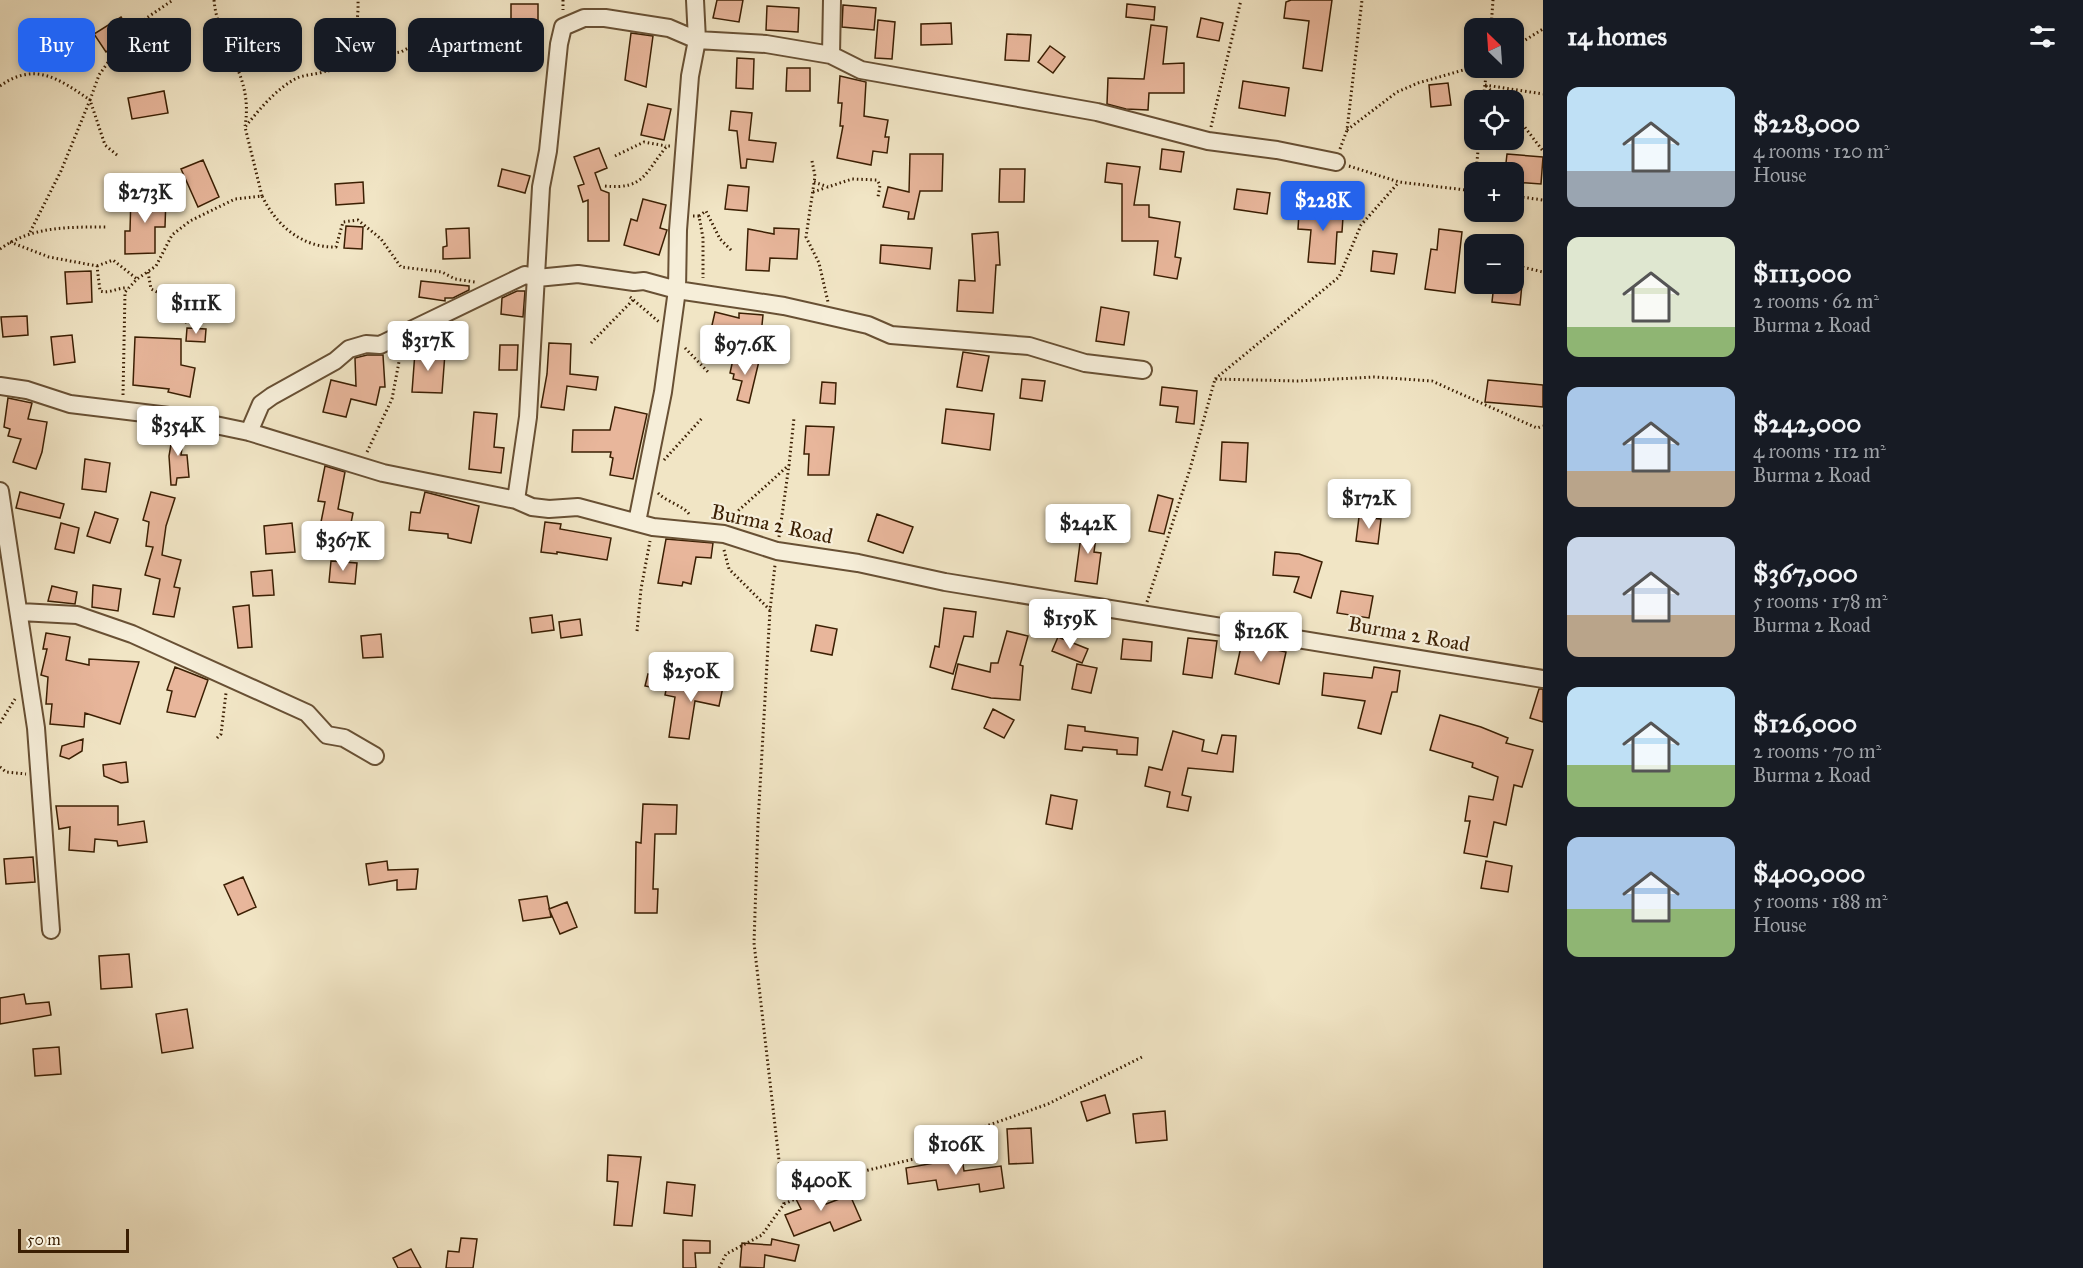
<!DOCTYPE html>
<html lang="en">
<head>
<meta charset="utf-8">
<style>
  body { margin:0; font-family:"IM FELL Great Primer",serif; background:#20242c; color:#f1f3f6; height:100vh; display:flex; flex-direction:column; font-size:22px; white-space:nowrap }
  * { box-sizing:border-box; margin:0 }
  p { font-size:20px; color:#9ea1a6 }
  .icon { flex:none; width:33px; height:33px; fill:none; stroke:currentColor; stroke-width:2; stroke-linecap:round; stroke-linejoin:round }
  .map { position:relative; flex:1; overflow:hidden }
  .details { display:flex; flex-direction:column; background:#171b24; width:540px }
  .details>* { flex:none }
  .guide { position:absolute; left:18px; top:18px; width:570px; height:54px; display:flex; gap:12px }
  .needle { width:39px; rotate:335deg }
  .fabs { position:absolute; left:1464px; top:18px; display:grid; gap:12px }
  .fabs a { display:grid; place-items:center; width:60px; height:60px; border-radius:12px; background:#171b24; box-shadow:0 3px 9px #0003; font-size:30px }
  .scale { position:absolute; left:18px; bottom:15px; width:111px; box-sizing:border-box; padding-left:6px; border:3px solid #3b1f03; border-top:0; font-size:16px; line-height:21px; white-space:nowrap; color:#3b1f03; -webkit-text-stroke:4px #f6eed9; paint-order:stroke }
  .price { position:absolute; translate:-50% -51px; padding:0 14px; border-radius:6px; background:#fff; color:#222; font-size:20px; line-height:39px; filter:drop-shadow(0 2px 3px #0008) }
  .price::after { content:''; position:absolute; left:50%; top:36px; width:18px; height:14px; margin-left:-9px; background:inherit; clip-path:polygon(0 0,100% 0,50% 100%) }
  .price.on { background:#2563eb; color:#fff }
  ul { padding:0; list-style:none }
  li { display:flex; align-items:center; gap:18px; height:150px; padding:0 24px }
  li span { display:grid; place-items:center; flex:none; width:168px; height:120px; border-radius:12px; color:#555 }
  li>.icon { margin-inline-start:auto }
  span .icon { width:72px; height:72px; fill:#fffc; stroke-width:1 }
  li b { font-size:26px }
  h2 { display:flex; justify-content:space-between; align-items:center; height:72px; padding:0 24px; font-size:26px }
  .tag { padding:0 21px; border-radius:12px; background:#171b24; box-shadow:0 3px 9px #0003; font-size:21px; line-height:54px }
  .tag.on { background:#2563eb; color:#fff }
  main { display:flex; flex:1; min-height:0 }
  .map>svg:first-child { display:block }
  .building { fill:#e8b69b; stroke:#3b1f03; stroke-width:1.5 }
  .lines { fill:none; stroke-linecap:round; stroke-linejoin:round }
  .street-casing { stroke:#685034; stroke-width:20 }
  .path { stroke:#3b1f03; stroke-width:3; stroke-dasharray:1.5 3; stroke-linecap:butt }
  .street { stroke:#f6eed9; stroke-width:16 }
  .labels { text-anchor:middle; stroke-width:4.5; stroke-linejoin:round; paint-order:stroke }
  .street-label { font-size:21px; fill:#3b1f03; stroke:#f6eed9 }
</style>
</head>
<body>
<main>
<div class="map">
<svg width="1543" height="1268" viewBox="0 0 1543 1268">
  <rect width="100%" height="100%" fill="#f1e5c5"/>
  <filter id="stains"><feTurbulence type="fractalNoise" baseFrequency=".00333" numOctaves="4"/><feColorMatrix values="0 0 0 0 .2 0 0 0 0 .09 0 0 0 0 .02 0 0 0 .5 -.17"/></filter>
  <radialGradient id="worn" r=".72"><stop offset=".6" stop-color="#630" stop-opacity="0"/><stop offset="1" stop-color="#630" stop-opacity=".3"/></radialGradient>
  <!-- building -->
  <path class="building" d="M717 0H743L739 22 713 18Z
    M1291 0H1332L1322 71 1303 68 1309 21 1284 18 1286 2Z
    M511 4H538V21H511Z
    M1127 4 1155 7 1154 20 1126 17Z
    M843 5 876 8 874 30 842 27Z
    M767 6 799 8 798 32 766 30Z
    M121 17 132 35 106 52 94 34Z
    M1201 18 1223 23 1219 41 1197 37Z
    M878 20 895 22 892 59 875 58Z
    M951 23 952 44 921 45V24Z
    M1151 25 1167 27 1163 64 1184 63V93H1149L1148 110 1126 109 1107 104 1108 78 1144 79Z
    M70 32 80 53 48 66 39 45Z
    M631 33 653 36 646 87 625 80Z
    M1007 34 1031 35 1029 61 1005 60Z
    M1050 46 1065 57 1053 73 1038 62Z
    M737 58 754 59 753 89 736 88Z
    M787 68H810V91H786Z
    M840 76 866 82 864 116 888 120 885 137H889L887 153 873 151 871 165 837 158 843 126H840L842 103H838Z
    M1243 81 1289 88 1285 116 1239 108Z
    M1448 83 1451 105 1431 107 1429 85Z
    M164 91 168 113 132 119 128 98Z
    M648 104 671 109 664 140 641 135Z
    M731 111 752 113 749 140 776 143 773 162 747 159 746 168H741L737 131 729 130Z
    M599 148 607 168 595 173 601 190 609 193V241H588V200L583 202 578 186 584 184 574 157Z
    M1162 149 1184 152 1181 172 1160 169Z
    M910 154H943L942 191H920L914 219H908L909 212 883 207 888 187 909 192Z
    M1507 154 1543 157 1541 184 1514 182V172H1505Z
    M203 160 219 197 198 207 181 169Z
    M1107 163 1140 167 1134 205H1149V217L1180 222 1175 257 1181 258 1177 279 1154 275 1158 241H1122V184L1105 182Z
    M502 169 530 176 525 193 498 186Z
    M1000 169H1025L1024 202H999Z
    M363 182 364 203 336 205 335 184Z
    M728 185 749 187 747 211 725 209Z
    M1237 189 1270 193 1267 214 1234 209Z
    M131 195 166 197 165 227H155V253L125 254V231H130Z
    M643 199 666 205 660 228 667 230 659 255 624 245 631 219 637 221Z
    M1328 201 1344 202 1342 232H1337L1335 264 1308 262 1311 230 1298 229 1299 212 1327 214Z
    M346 226 363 227 362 249 344 248Z
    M469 228 470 258 443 259V247L447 246 446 229Z
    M774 228 799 229 797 259 770 258 769 271 746 270 748 229 774 234Z
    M1439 229 1462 232 1455 293 1425 289 1431 249 1437 250Z
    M998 232 1000 265H996L993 313 957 311 959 280 975 281 972 234Z
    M881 245 932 248 930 269 880 263Z
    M1373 251 1397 254 1394 274 1371 271Z
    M91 271 92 302 67 304 65 272Z
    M421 281 469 286V290L453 298H445V301L419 297Z
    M1494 284H1522L1520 305 1492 302Z
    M517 291H525L523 317 501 314 502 298Z
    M1101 307 1129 312 1124 345 1096 341Z
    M715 312 739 318V313L763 315 761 335 731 332 729 339 710 334Z
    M27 316 28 335 3 337 1 317Z
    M187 328 206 329 205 342 186 341Z
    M763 334 788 336 785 359 761 356Z
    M72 335 75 362 54 365 51 337Z
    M135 337 181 339V365L195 368 190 397 168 392 169 389 133 385Z
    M549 343 571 344 570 374 598 377 596 390 567 386 564 410 541 407 547 374Z
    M500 345H518L517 370H499Z
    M415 352 445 353 442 393 412 392Z
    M963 352 989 356 982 391 957 387Z
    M367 355H383L385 387H380L376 405 351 399 346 417 323 412 331 380 356 386 355 358Z
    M734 355 759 361 749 403 737 400 742 381 733 379 734 374 730 373Z
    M1022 379 1045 381 1042 401 1020 398Z
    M1488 380 1543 385V407L1485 402Z
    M822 382 836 383 835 404 820 403Z
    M1162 387 1197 391 1194 424 1176 422 1178 407 1160 405Z
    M8 398 32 403 28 419 47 422 42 452 36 469 13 462 21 439 8 436 10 429 4 427Z
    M615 407 647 414 633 479 610 475 613 458 610 457 611 452H572L573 430H610Z
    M946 409 994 414 990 450 942 443Z
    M474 412 497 414 494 447 504 448 501 473 469 469Z
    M806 426 834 427 829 475H808L809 454H804Z
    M174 427 185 429 181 455H187L189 477 177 478 176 485H171L169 456Z
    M1222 442 1248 443 1246 482 1220 480Z
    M85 459 110 463 106 492 82 489Z
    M325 466 345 472 338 509 353 513 350 528 321 522 325 502 318 501Z
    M20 492 64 504 60 518 16 508Z
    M151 492 175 498 166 526 162 555 181 560 174 587 180 588 174 617 153 614 160 579 145 575 153 547 146 546 149 522 143 520Z
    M425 492 479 506 471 543 448 538V534L409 530 411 512 420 513Z
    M1158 495 1173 499 1164 534 1149 531Z
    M95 512 118 519 110 543 87 536Z
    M877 514 913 527 903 553 868 541Z
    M1359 517 1381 519 1378 544 1356 541Z
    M1083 521 1098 523 1094 552 1101 553 1097 584 1075 581Z
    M545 522 561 524 560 529 611 538 607 560 557 552V554L541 552Z
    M61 523 79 528 74 553 55 549Z
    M292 523 295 552 266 554 264 526Z
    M666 539 713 543 711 558 696 557 691 584 683 582 682 586 658 583Z
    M1275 552 1299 554 1322 562 1311 598 1294 592 1299 577 1273 575Z
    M331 561 357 563 355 584 329 582Z
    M272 570 274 595 253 596 251 572Z
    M93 585 121 589 118 611 92 607Z
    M52 586 77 592 75 604 48 601Z
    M1341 591 1373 596 1369 618 1337 613Z
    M249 605 252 647 238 648 233 607Z
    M944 608 976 612 973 637 964 636 953 674 930 667 935 646 939 647Z
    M552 615 554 630 532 633 530 618Z
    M580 619 582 635 561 638 559 622Z
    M816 625 837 629 832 655 811 651Z
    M1007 631 1028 636 1020 665 1023 666 1020 700 991 698 952 689 958 664 990 672 991 663H998Z
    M46 633 70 637 66 660 89 665V659L139 662 120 724 85 713 84 727 50 724 52 704H46L48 677 41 675 47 649H43Z
    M381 634 383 657 363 658 361 636Z
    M1058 637 1088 649 1082 663 1052 651Z
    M1188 638 1217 641 1212 678 1183 674Z
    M1123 639 1152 642 1151 661 1121 659Z
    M1242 642 1286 652 1279 684 1235 674Z
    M1077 664 1097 668 1091 693 1072 689Z
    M175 667 208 680 195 717 167 712 172 691 167 690Z
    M1374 667 1400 671 1397 692H1392L1381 734 1358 728 1365 701 1322 695 1324 673 1372 678Z
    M648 674 663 677 661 689 645 686Z
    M699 677 724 682 719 706 695 701 689 739 669 737 675 697 665 695 668 680 697 685Z
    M1539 689H1543V722L1530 718Z
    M993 709 1014 720 1004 738 984 728Z
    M1440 715 1481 727 1508 738 1506 743 1533 750 1522 787 1514 785 1506 825 1494 822 1487 857 1464 853 1470 821H1465L1469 796 1493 800 1498 777 1472 767 1473 763 1430 750Z
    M1068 725 1085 727V731L1138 738 1137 755 1117 754V750L1083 747 1082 751 1065 749Z
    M1173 731 1204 740 1202 751 1217 754 1222 735 1236 736 1233 772 1188 768 1182 795 1191 797 1188 811 1167 807 1170 792 1145 786 1149 767 1162 770Z
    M83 739 82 751 69 759 60 756 62 746Z
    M126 762 128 782 121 783 104 776 103 765Z
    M1051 795 1077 800 1072 829 1046 824Z
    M643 804 677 805 676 834H655L653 889H658L657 913H635L636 842 641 843Z
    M56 806H118V825L144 821 147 842 118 846 117 841 95 839 94 852 69 850 70 827 59 829Z
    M33 857 35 882 6 884 4 859Z
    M387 861 388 870 418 869 416 889 397 890V880L369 885 366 864Z
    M1486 861 1512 866 1508 892 1481 888Z
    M243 877 256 907 238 915 224 885Z
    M547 896 551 917 523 921 519 900Z
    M567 902 577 927 560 934 549 909Z
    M129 954 132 987 101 989 99 956Z
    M24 994 26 1004 49 1002 51 1015 0 1024V998Z
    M187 1009 193 1048 162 1053 156 1014Z
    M59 1047 61 1074 35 1076 33 1049Z
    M1105 1095 1110 1113 1087 1121 1081 1102Z
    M1165 1111 1167 1140 1136 1143 1133 1114Z
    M1031 1128 1033 1163 1009 1164 1007 1129Z
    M608 1155 641 1157 632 1226 614 1225 618 1182 607 1181Z
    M962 1158 964 1171 1001 1166 1004 1188 980 1192 979 1184 938 1190 936 1180 908 1184 906 1168Z
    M667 1182 695 1185 692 1216 664 1213Z
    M816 1183 826 1204 850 1195 861 1220 834 1231 830 1222 794 1236 785 1215 801 1209 793 1193Z
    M461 1238 477 1239 473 1268H446L448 1251 459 1252Z
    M772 1239 799 1245 795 1261 765 1255 764 1268 740 1267 742 1243 771 1245Z
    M683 1240 710 1241V1253H695L696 1268H683Z
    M411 1249 421 1268H398L393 1258Z"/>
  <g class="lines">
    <!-- street casing -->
    <g class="street-casing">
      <path id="street" d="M831 55 832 0
        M0 386 27 390 70 404 177 417 249 432 383 473 516 500 532 507 549 509 578 507 653 527 724 534 777 551 858 563 945 582 1543 679
        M249 432 261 404 272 396 335 361 349 349 366 344 380 345 525 275 537 278 578 274 634 282 644 281 677 290 678 230 690 76 697 40 695 0
        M0 491 36 728 51 930
        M516 500 528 417 541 187 548 151 559 44 563 27 584 18H605L669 28 697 40 766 44 831 55 861 70 1097 112 1208 141 1277 150 1336 162
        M637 522 663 392 677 290 784 306 868 325 891 335 1029 346 1085 363 1143 370
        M20 612 77 615 132 634 307 713 327 735 344 738 375 756"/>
    </g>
    <!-- path -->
    <path class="path" d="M214 0C218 47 254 74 245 126
      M563 0V10
      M1491 28 1493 0
      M1514 47 1543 29
      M328 71 377 56 401 52 448 26 503 20
      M1485 85 1543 94
      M0 86C35 61 59 79 90 100L61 171 29 234
      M1486 86 1501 100
      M1483 100 1487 68
      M1514 113 1543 151
      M1211 127 1241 0
      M1347 130 1397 92 1418 83 1474 67
      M1340 149 1347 130 1362 0
      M117 155 105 145 90 100 99 75 109 61 139 34 145 19 173 0
      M615 156 644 142 666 146
      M812 161 815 176 806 237 819 263 828 302
      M1349 166 1399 182 1474 191
      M1476 172 1479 140
      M814 182 828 187 852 179 877 180 880 185 878 197
      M605 186C645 190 645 172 667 146H671
      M813 192 825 188
      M262 196 245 127C259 110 275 90 295 79 304 74 316 75 326 71 352 60 359 25 358 0
      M1514 196 1543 200
      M693 216H699L703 238V278
      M699 216 706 211 720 239 733 252
      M10 242 49 257 97 266 100 291C110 294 118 287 128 288
      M0 249C32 226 69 227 107 227
      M1514 265 1543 272
      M97 266 113 260 137 279
      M148 272 151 289 163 295C166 305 174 312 179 321L191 323
      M630 297 659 322
      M591 343 633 300
      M685 348 709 373
      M1215 379 1339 277 1361 225 1399 182
      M123 395 125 292 137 279 156 266 172 235 190 221 235 199 262 196C276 225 302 248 336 247L343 222 358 220 381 239 401 267 442 272 455 279 475 282
      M367 452 392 399 401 351
      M664 460 703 417
      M658 493C667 502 682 505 689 514
      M731 522 739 510 789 465 794 418
      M779 537 789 465
      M724 550 729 569 770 610
      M1147 602 1190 469 1215 379 1298 381 1374 377 1432 381 1537 428 1543 426
      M637 631 641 589 650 541
      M0 723 15 699
      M217 738 221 734 226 693
      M0 767 6 772 26 774
      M784 1204 848 1175 926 1156 972 1131 1048 1104 1144 1056
      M719 1268 726 1254 762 1235 784 1204 754 943 758 823 770 610 775 565"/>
    <!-- street -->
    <use href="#street" class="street"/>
  </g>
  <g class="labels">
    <!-- street labels -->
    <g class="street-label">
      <text transform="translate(772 524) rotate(12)" y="7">Burma 2 Road</text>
      <text transform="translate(1409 634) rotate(10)" y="7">Burma 2 Road</text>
    </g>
  </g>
  <rect width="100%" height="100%" filter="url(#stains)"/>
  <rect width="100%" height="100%" fill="url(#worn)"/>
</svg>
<div class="fabs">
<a><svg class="needle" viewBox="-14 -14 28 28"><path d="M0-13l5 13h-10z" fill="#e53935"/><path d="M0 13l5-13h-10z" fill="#9ea1a6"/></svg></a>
<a><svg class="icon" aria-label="locate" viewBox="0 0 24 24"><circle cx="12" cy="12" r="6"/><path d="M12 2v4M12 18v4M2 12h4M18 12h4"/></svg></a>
<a>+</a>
<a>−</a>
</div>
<div class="scale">50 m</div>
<b class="price" style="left:145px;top:224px">$273K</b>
<b class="price on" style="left:1323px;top:232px">$228K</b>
<b class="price" style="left:196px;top:335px">$111K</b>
<b class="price" style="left:428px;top:372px">$317K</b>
<b class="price" style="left:745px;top:376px">$97.6K</b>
<b class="price" style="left:178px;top:457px">$354K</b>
<b class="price" style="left:1369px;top:530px">$172K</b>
<b class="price" style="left:1088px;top:555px">$242K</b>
<b class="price" style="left:343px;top:572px">$367K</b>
<b class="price" style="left:1070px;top:650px">$159K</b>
<b class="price" style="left:1261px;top:663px">$126K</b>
<b class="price" style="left:691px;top:703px">$250K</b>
<b class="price" style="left:956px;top:1176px">$106K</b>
<b class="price" style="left:821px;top:1212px">$400K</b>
<div class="guide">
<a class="tag on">Buy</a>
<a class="tag">Rent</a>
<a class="tag">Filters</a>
<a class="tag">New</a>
<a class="tag">Apartment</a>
</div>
</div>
<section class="details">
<h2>14 homes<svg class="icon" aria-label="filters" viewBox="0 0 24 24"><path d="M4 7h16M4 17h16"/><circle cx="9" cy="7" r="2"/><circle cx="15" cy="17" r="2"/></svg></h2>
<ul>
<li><span style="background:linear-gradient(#bfe0f5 70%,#9aa5b1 0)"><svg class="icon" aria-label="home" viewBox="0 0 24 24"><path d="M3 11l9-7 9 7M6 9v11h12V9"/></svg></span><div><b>$228,000</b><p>4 rooms · 120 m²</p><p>House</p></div></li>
<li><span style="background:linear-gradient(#dfe7d0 75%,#8fb573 0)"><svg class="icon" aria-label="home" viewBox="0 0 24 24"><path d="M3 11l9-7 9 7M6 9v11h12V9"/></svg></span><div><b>$111,000</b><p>2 rooms · 62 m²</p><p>Burma 2 Road</p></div></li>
<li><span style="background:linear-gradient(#a9c7e8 70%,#b9a48a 0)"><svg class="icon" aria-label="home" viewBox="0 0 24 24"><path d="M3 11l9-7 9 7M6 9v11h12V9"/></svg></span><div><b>$242,000</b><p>4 rooms · 112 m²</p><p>Burma 2 Road</p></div></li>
<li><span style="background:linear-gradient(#c9d6e8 65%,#b9a48a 0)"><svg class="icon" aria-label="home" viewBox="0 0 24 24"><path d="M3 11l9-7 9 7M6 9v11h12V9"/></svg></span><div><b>$367,000</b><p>5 rooms · 178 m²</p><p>Burma 2 Road</p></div></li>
<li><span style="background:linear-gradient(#bfe0f5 65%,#8fb573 0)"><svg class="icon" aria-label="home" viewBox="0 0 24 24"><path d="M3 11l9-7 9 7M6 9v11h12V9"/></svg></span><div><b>$126,000</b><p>2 rooms · 70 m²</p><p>Burma 2 Road</p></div></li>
<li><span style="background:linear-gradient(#a9c7e8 60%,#8fb573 0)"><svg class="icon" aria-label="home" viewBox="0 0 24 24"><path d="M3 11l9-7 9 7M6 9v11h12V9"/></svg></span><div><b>$400,000</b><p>5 rooms · 188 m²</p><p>House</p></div></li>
</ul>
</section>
</main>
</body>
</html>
